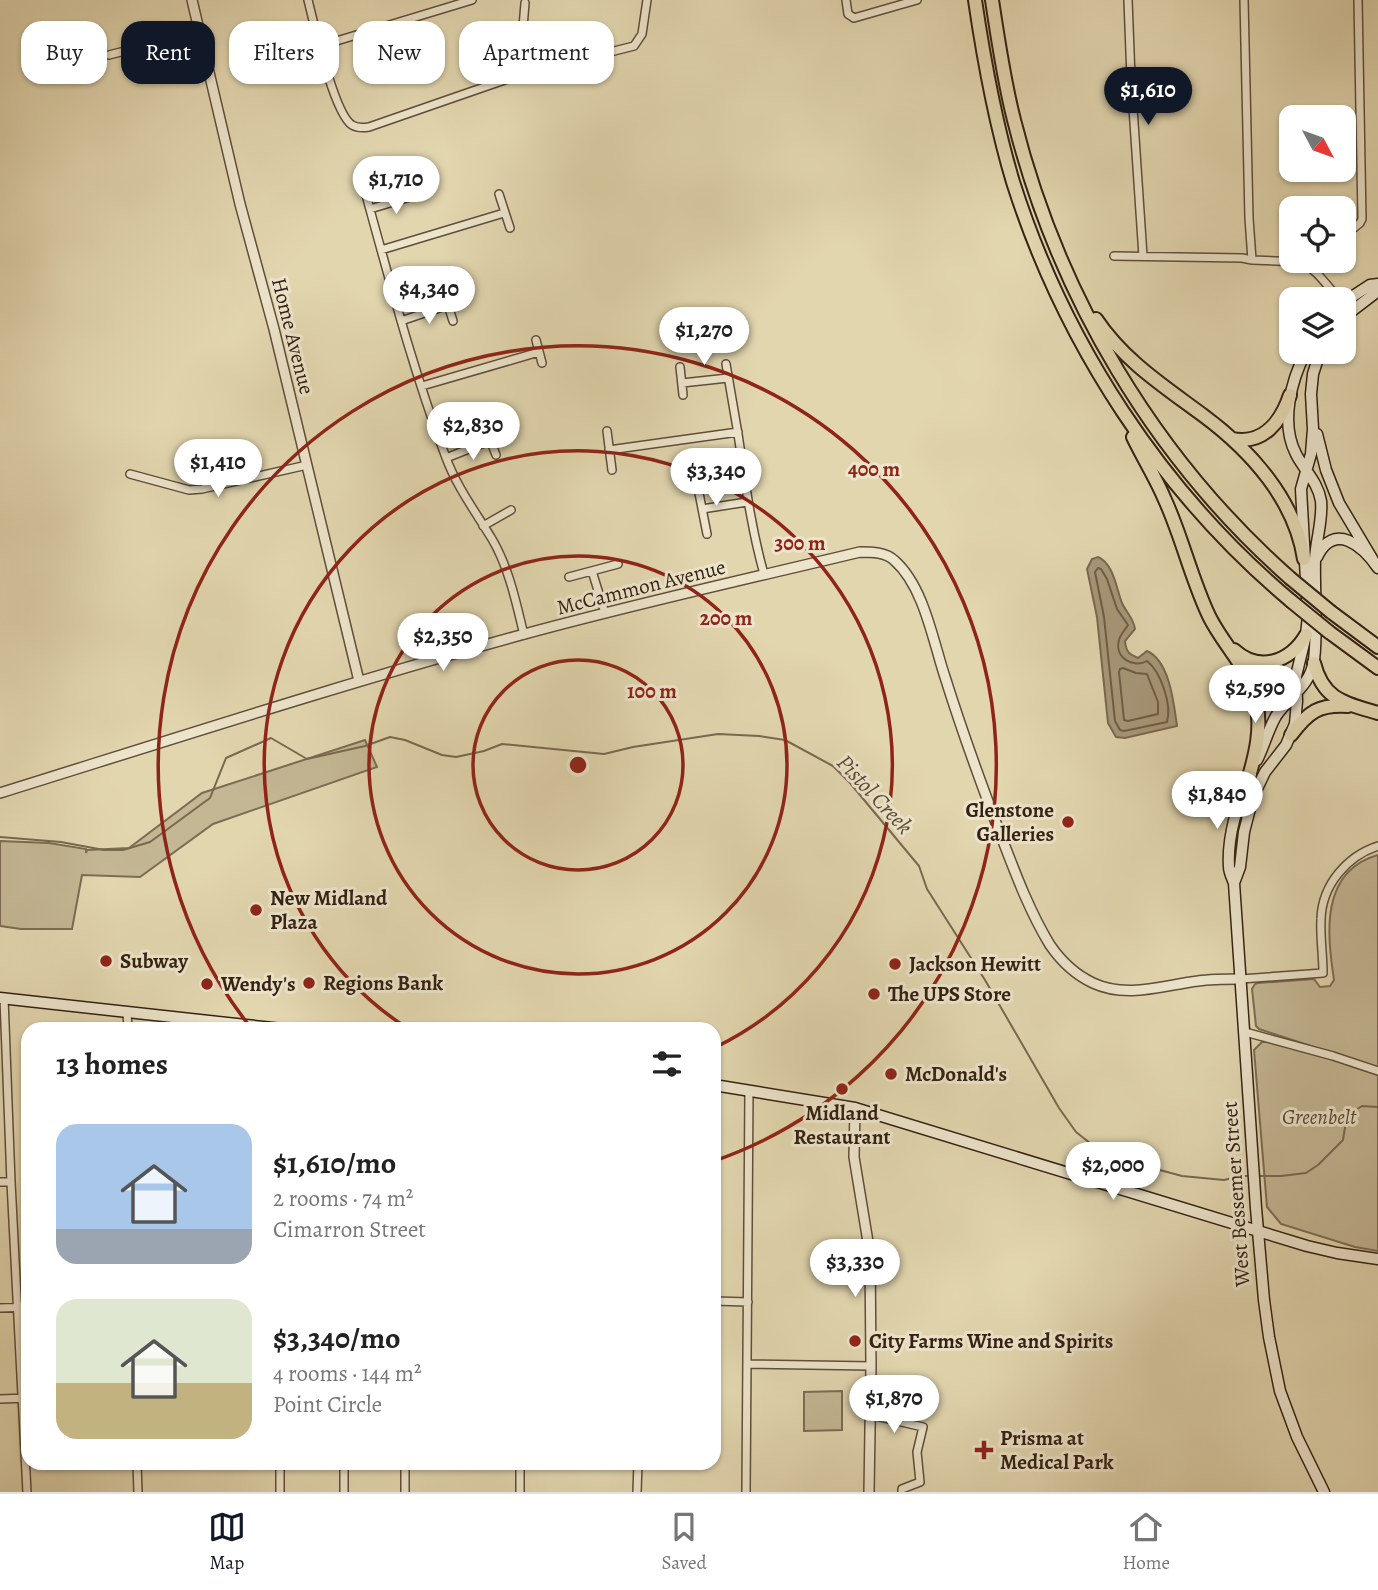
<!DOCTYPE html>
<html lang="en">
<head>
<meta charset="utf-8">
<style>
  body { margin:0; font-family:Alegreya,serif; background:#f6f6f6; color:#222; height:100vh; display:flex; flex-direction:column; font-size:26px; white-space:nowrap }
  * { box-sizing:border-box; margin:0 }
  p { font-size:23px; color:#767676 }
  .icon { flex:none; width:38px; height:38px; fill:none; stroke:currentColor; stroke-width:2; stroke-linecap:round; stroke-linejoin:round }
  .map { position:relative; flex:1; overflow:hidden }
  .sheet { position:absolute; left:21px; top:1022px; width:700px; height:448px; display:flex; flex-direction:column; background:#fff; border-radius:21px; box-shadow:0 2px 5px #0004 }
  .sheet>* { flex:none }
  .guide { position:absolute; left:21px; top:21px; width:700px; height:63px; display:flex; gap:14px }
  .needle { width:46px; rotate:131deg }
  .tools { position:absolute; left:1279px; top:105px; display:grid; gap:14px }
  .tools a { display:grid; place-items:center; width:77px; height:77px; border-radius:14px; background:#fff; box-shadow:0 2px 5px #0004; font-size:35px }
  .price { position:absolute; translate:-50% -60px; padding:0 16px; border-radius:24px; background:#fff; color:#222; font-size:23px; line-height:46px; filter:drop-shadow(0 2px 4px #0008) }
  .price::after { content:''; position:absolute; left:50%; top:42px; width:21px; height:16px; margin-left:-10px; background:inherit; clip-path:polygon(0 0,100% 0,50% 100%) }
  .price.on { background:#111827; color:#fff }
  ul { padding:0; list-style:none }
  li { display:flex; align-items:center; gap:21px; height:175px; padding:0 35px }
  li span { display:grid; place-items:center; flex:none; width:196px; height:140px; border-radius:21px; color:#555 }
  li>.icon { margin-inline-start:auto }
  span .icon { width:84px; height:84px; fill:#fffc; stroke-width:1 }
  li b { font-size:30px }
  h2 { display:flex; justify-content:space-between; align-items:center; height:84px; padding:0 35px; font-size:30px }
  .tag { padding:0 24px; border-radius:21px; background:#fff; box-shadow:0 2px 5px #0004; font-size:24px; line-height:63px }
  .tag.on { background:#111827; color:#fff }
  .dock { display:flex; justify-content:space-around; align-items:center; height:98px; border-top:2px solid #e0e0e0; background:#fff; font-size:19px; color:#767676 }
  .dock a { display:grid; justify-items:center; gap:4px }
  .dock .on { color:#111827 }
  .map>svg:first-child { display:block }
  .green { fill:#c4b794; stroke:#7c6c54; stroke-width:2 }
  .water { fill:#a7987a; stroke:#796851; stroke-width:2 }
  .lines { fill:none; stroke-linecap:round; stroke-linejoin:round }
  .shore { stroke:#6e5c46; stroke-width:2 }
  .stream { stroke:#796851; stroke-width:2 }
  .minor-casing { stroke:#604e3a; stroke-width:10 }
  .tertiary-casing { stroke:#604e3a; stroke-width:12 }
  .secondary-casing { stroke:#342113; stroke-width:13 }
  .trunk-casing { stroke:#342113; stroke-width:16 }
  .minor { stroke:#ece4cb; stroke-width:7 }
  .tertiary { stroke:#ece4cb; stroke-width:9 }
  .secondary { stroke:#ece4cb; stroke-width:10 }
  .trunk { stroke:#e2d6af; stroke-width:12 }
  .trunk-bridge-casing { stroke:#342113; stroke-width:16; stroke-linecap:butt }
  .trunk-bridge { stroke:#e2d6af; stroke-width:12 }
  .ring { fill:none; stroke:#8f2418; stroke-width:3.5 }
  .poi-dot { fill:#8f2418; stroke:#ece4cb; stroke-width:2.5 }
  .labels { text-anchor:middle; stroke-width:6; stroke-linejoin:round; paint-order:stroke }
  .street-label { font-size:21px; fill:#342113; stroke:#ece4cb }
  .poi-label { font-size:21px; font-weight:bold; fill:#342113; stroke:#ece4cb; text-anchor:start }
  .park-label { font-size:21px; font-style:italic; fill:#584633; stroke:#ece4cb }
  .water-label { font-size:23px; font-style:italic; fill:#5c4b37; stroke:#ece4cb }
  .centre { fill:#8f2418; stroke:#ece4cb; stroke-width:3.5 }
  .ring-label { font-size:21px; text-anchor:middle; font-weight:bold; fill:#8f2418; stroke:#ece4cb; stroke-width:6; stroke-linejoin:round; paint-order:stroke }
</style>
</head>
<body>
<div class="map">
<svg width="1378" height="1492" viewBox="0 0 1378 1492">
  <rect width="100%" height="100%" fill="#e2d6af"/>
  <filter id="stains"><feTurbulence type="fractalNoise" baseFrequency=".00286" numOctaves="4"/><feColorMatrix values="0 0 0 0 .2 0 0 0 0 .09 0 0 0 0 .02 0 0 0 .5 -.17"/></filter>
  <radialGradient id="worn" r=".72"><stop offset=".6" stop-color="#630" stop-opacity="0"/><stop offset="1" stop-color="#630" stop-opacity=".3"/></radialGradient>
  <!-- green -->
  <path class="green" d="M365 740 377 767 213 824 140 877 82 875 72 929H21L0 926V841L49 843 86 849V853L87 850 129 848 202 793Z
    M1378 855V1068L1259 1029 1256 1026 1252 989 1255 984 1258 983 1314 979 1320 987 1330 986 1334 980C1327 934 1320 871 1378 855Z
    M1262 1042H1268L1341 1059 1378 1072V1251L1355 1247 1281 1224 1267 1207 1254 1050Z
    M842 1391V1430L804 1431V1392Z"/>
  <!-- water -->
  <path class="water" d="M1098 557C1114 564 1116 588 1122 603 1126 612 1134 619 1135 629L1125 641C1126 652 1129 654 1138 658L1147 651C1170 661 1174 705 1177 726L1125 738 1116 737 1108 723 1097 617 1087 569 1092 559Z"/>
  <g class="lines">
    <!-- shore -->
    <path class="shore" d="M1098 568 1101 569 1107 579 1117 609 1128 625C1125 630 1120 635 1119 640 1114 657 1133 669 1147 661 1161 672 1172 705 1167 722L1124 731 1120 730 1115 721 1104 617 1095 572Z
      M1120 669 1123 668 1136 673 1147 674 1158 702V714L1128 721 1124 720 1119 672Z"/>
    <!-- stream -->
    <path class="stream" d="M0 837 61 842 104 850H123L150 842 210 798 226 758 271 738 307 759 365 746 390 737 405 740 442 755 456 757 484 751 502 744 604 754 633 747 718 734 759 736 785 740 833 766 850 783 919 866 927 889 985 980 1059 1108 1076 1132 1100 1151 1124 1156 1156 1169 1182 1176 1224 1180 1241 1176H1251
      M1256 1176H1281L1306 1173 1318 1165 1343 1140 1347 1115 1362 1106 1378 1107"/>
    <!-- minor casing -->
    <g class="minor-casing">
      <path id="minor" d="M308 0C314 24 334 114 352 125 357 128 363 128 369 127L519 75 634 46 642 34 647 0
        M846 0 848 14 854 18 917 0
        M1128 0 1131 78 1143 256
        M1244 0 1249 218 1252 260
        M320 46 472 0
        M109 55 199 32
        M519 75 525 3
        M499 194 510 228
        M366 195C390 282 413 370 445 455 456 486 475 511 492 539 509 568 516 602 524 635
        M370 209 413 196
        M1354 228 1360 223 1362 219 1358 0
        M381 250 504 213
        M1114 256 1242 258 1252 260 1300 262C1316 268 1328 287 1339 299
        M443 289 453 321
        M401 321 448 305
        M536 340 542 363
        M726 364C730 387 734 411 738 434 745 481 751 528 764 574
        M680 367 683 395
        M682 383 728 378
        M422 386 539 352
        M485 426 496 455
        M607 431 612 470
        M609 450 738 432
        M446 458 489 441
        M130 474 189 490 202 489 307 465
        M698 488 707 534
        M702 509 747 502
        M483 526 511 510
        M592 571 605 613
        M569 577 618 564
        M1241 979 1323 973C1323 955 1320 937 1321 919 1322 885 1347 856 1378 846
        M4 998 11 1182 27 1492
        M127 1012 128 1029
        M1245 1032 1333 1056 1378 1071
        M0 1182H11
        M714 1301 748 1302
        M0 1308 28 1307
        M747 1364 871 1366
        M0 1399 28 1398
        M871 1415 923 1427 917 1452 920 1482 902 1489V1492
        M137 1463 138 1492
        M405 1463V1492
        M280 1492V1463
        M344 1492V1463
        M520 1492V1463
        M637 1492 638 1463
        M746 1492 749 1091"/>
    </g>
    <!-- tertiary casing -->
    <g class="tertiary-casing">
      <path id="tertiary" d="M192 0 240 204 274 329 359 681
        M0 793C173 739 346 683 521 635 634 604 747 579 860 552 872 552 886 552 895 561 924 587 933 641 945 677 961 728 979 778 998 828 1013 867 1028 909 1050 945 1061 961 1076 975 1093 983 1127 999 1164 985 1198 981 1212 979 1227 979 1241 979
        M855 1108 854 1157 870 1254 871 1366 869 1492"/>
    </g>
    <!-- secondary casing -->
    <g class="secondary-casing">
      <path id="secondary" d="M1344 302 1370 285 1378 284
        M1344 317 1378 291
        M1317 434 1326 470 1339 503 1373 560
        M1317 557C1334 521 1363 546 1378 568
        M1257 760C1264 746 1268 730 1276 716 1289 697 1311 685 1314 660 1318 626 1314 592 1315 559 1316 540 1323 519 1321 501 1318 482 1304 470 1296 454 1280 423 1291 380 1306 352
        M1251 774C1238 801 1227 836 1229 867 1229 872 1232 878 1234 883L1256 1208 1264 1300 1269 1337 1280 1391 1297 1437 1324 1492
        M1234 883 1240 867 1244 832 1253 797 1265 772 1286 745 1295 724 1297 701 1296 676 1306 635 1308 616 1301 489 1311 454 1313 429 1311 394 1313 374 1320 352
        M0 998 282 1029
        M714 1085 855 1108 1307 1246 1337 1253 1378 1259"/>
    </g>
    <!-- trunk casing -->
    <g class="trunk-casing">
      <path id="trunk" d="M975 0C984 61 995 122 1013 182 1064 343 1161 492 1291 601
        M992 0C998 40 1004 81 1014 120 1058 296 1154 458 1290 578
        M1096 319C1124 361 1165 387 1204 416 1251 451 1295 500 1304 559
        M1133 437C1143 458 1156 478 1165 500 1182 537 1191 578 1209 616 1223 645 1249 668 1256 700 1262 728 1256 753 1248 780
        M1232 439C1263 445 1281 422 1290 395
        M1331 612 1378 647
        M1329 632 1378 668
        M1234 650C1259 673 1290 662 1306 635
        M1314 663C1323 700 1345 703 1378 713
        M1291 735C1308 712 1319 704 1348 706"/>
    </g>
    <!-- minor -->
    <use href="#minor" class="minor"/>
    <!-- tertiary -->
    <use href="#tertiary" class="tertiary"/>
    <!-- secondary -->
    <use href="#secondary" class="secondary"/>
    <!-- trunk -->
    <use href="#trunk" class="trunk"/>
    <!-- trunk-bridge casing -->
    <g class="trunk-bridge-casing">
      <path id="trunk-bridge" d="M1290 578 1331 612
        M1291 601 1329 632"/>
    </g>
    <!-- trunk-bridge -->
    <use href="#trunk-bridge" class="trunk-bridge"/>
  </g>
  <!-- distance rings -->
  <g class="ring">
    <circle cx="578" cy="765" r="105"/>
    <circle cx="578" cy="765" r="209"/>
    <path d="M407 1028A314 314 0 1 1 716 1047"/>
    <path d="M252 1029A419 419 0 1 1 714 1161"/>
  </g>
  <!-- markers -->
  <g class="poi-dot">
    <circle cx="1068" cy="822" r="7"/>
    <circle cx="256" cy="910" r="7"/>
    <circle cx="106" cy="961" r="7"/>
    <circle cx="895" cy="964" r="7"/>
    <circle cx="309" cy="983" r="7"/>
    <circle cx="207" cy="984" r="7"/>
    <circle cx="874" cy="994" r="7"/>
    <circle cx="891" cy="1074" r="7"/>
    <circle cx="842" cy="1089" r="7"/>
    <circle cx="855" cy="1341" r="7"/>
    <path d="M980.5 1439.5h7v7h7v7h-7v7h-7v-7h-7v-7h7z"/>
  </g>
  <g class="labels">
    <!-- street labels -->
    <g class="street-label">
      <text transform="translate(293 336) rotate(76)" y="7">Home Avenue</text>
      <text transform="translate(641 587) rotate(-14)" y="7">McCammon Avenue</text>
      <text transform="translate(1236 1194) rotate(-94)" y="7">West Bessemer Street</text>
    </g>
    <!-- poi labels -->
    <g class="poi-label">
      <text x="1054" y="817" text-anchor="end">Glenstone<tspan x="1054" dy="24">Galleries</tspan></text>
      <text x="270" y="905">New Midland<tspan x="270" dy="24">Plaza</tspan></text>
      <text x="120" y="968">Subway</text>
      <text x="909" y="971">Jackson Hewitt</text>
      <text x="323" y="990">Regions Bank</text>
      <text x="221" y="991">Wendy's</text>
      <text x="888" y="1001">The UPS Store</text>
      <text x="905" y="1081">McDonald's</text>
      <text x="842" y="1120" text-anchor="middle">Midland<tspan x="842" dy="24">Restaurant</tspan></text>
      <text x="869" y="1348">City Farms Wine and Spirits</text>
      <text x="1000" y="1445">Prisma at<tspan x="1000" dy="24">Medical Park</tspan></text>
    </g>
    <!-- park labels -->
    <g class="park-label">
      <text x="1319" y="1124">Greenbelt</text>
    </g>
    <!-- water labels -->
    <g class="water-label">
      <text transform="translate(875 794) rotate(47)" y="8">Pistol Creek</text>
    </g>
  </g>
  <circle cx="578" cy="765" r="10" class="centre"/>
  <g class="ring-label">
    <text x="874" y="476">400 m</text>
    <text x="800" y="550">300 m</text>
    <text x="726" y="625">200 m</text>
    <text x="652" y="698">100 m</text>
  </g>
  <rect width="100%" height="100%" filter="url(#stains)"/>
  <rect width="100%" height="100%" fill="url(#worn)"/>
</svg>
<div class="tools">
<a><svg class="needle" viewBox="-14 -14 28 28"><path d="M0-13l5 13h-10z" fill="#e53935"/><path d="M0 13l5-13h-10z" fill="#767676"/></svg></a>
<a><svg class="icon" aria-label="locate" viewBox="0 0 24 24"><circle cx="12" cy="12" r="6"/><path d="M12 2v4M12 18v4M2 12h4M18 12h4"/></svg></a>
<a><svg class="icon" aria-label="layers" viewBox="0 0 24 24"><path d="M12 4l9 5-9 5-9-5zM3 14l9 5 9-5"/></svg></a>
</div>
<b class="price on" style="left:1148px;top:127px">$1,610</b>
<b class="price" style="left:396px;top:216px">$1,710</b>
<b class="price" style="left:429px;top:326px">$4,340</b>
<b class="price" style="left:704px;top:367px">$1,270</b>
<b class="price" style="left:473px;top:462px">$2,830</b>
<b class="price" style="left:218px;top:499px">$1,410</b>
<b class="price" style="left:716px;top:508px">$3,340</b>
<b class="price" style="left:443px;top:673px">$2,350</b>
<b class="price" style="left:1255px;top:725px">$2,590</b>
<b class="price" style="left:1217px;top:831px">$1,840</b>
<b class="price" style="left:1113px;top:1202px">$2,000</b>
<b class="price" style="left:855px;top:1299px">$3,330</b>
<b class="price" style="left:894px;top:1435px">$1,870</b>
<div class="guide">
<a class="tag">Buy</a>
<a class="tag on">Rent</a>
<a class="tag">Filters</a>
<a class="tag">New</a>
<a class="tag">Apartment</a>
</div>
<section class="sheet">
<h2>13 homes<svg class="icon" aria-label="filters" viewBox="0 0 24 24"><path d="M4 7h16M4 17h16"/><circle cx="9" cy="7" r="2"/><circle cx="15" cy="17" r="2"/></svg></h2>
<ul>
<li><span style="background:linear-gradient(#a9c7e8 75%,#9aa5b1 0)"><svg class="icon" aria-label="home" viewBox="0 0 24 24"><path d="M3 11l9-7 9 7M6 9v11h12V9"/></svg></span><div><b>$1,610/mo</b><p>2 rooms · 74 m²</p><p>Cimarron Street</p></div></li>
<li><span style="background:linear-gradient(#dfe7d0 60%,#c2b280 0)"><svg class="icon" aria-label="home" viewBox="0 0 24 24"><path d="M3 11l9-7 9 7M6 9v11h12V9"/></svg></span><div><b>$3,340/mo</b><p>4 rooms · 144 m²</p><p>Point Circle</p></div></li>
</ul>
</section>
</div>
<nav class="dock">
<a class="on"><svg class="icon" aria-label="map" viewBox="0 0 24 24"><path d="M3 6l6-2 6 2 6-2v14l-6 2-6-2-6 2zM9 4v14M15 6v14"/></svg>Map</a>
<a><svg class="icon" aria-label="saved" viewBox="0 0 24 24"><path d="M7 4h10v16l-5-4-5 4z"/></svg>Saved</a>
<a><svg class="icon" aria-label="home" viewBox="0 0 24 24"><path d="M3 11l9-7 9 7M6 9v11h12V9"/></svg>Home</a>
</nav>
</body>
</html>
